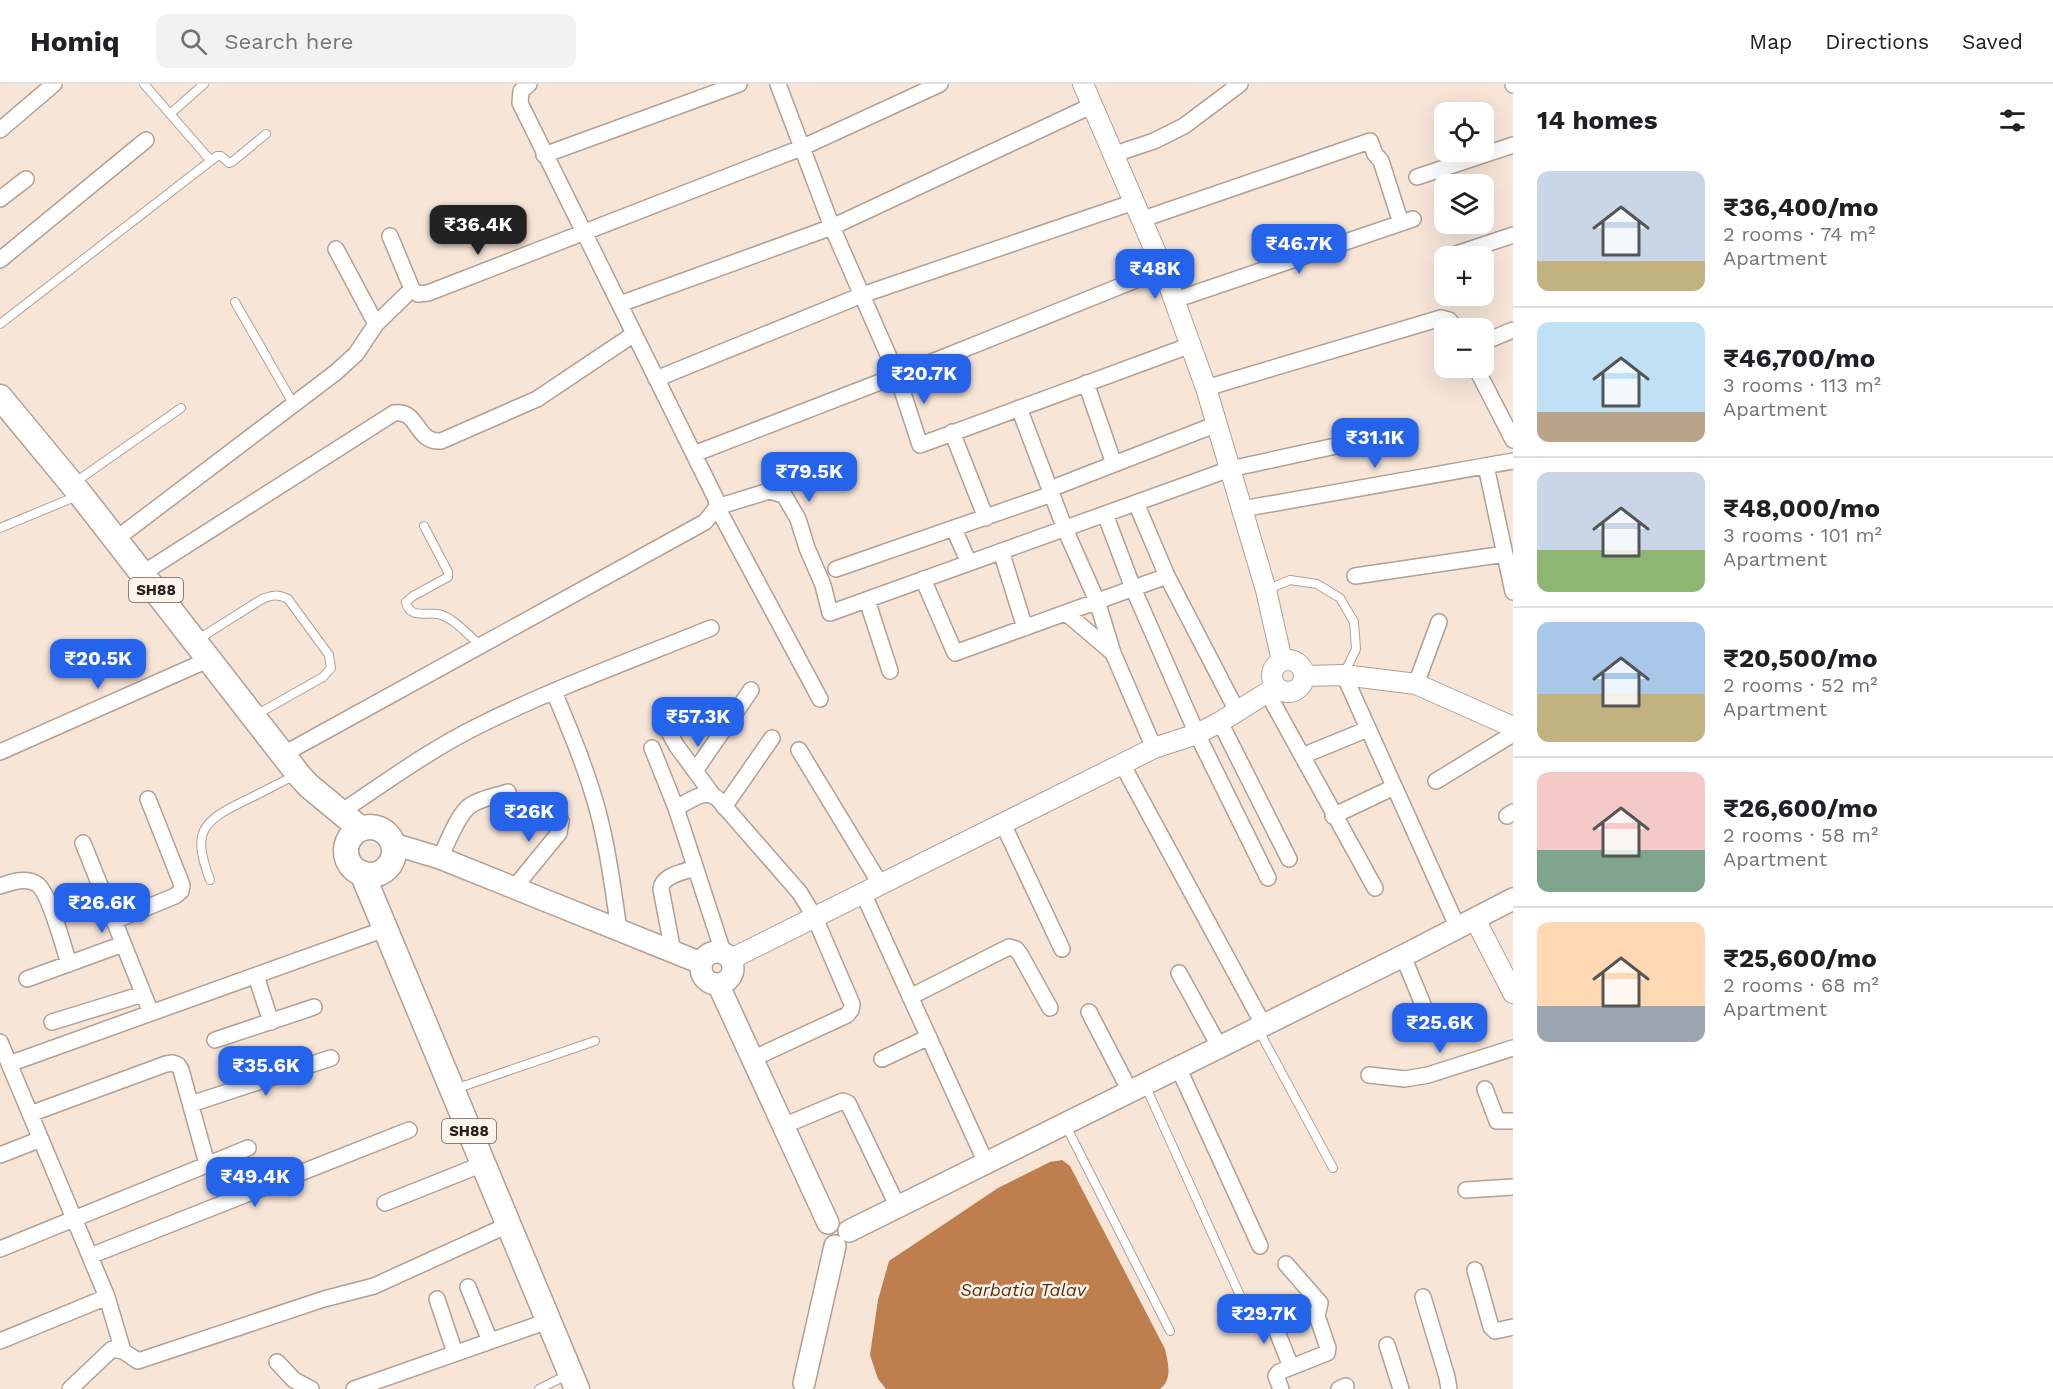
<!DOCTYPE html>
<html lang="en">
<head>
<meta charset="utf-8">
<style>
  body { margin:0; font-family:"Work Sans",sans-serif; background:#f2f2f2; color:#202124; height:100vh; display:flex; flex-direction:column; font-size:22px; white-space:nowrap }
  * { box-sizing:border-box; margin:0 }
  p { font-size:20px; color:#757577 }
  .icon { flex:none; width:33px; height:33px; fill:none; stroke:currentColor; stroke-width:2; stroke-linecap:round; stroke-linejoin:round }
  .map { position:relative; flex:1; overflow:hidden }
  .panel { display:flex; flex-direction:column; background:#fff; width:540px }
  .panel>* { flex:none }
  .tools { position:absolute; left:1434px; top:18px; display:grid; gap:12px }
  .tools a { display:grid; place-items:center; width:60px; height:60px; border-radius:12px; background:#fff; box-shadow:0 6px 24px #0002; font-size:30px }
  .price { position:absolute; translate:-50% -51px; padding:0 14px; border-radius:12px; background:#2563eb; color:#fff; font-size:20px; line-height:39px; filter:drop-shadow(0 2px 3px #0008) }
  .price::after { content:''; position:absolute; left:50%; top:36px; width:18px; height:14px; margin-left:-9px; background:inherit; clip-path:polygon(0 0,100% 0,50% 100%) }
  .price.selected { background:#222; color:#fff }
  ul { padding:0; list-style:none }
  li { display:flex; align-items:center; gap:18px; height:150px; padding:0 24px }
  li+li { border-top:2px solid #e0e0e0 }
  li span { display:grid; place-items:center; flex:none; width:168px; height:120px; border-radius:12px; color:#555 }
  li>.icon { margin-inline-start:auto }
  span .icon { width:72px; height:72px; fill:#fffc; stroke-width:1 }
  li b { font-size:26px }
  h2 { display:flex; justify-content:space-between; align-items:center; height:72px; padding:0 24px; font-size:26px }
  header { display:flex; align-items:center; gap:36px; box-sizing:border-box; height:84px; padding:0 30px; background:#fff; border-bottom:2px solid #e0e0e0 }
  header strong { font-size:28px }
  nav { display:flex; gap:33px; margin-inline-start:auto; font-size:21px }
  .search { width:420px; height:54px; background:#f2f2f2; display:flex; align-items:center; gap:15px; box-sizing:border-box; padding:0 21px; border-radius:12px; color:#757577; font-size:22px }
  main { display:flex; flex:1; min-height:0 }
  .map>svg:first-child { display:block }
  .water { fill:#be7e4d }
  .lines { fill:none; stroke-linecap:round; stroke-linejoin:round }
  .service-casing { stroke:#b1a094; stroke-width:10 }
  .minor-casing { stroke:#b1a094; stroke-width:18 }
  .tertiary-casing { stroke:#b1a094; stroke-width:22 }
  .secondary-casing { stroke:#b1a094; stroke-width:24 }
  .primary-casing { stroke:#b1a094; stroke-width:27 }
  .service { stroke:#fff; stroke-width:8 }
  .minor { stroke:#fff; stroke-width:15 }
  .tertiary { stroke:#fff; stroke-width:20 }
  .secondary { stroke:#fff; stroke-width:21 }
  .primary { stroke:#fff; stroke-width:24 }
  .labels { text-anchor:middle; stroke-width:5; stroke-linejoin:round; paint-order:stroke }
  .shield { fill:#fff4ec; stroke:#675f5a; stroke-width:1.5 }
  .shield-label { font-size:15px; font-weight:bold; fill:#261f1b }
  .water-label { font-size:18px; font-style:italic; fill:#582d05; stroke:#fff4ec }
</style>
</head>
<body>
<header>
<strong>Homiq</strong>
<div class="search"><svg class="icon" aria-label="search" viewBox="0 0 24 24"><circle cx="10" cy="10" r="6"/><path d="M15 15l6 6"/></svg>Search here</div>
<nav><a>Map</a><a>Directions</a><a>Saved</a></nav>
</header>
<main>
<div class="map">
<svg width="1513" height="1305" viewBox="0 0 1513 1305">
  <rect width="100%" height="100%" fill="#f7e5d8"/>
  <!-- water -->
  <path class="water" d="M1062 1076 1070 1082 1165 1265C1168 1279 1173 1295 1160 1305H886L878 1295 870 1271 878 1216 889 1177 998 1104 1050 1078Z"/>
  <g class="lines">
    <!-- service casing -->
    <g class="service-casing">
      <path id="service" d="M144 0 211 77
        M170 30 204 0
        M235 218 294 321
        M0 240 217 72H221L229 79 232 78 266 50
        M74 399 181 324
        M424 442 448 488V493L413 512 406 518C409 535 426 528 438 530 453 533 469 552 480 561
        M0 444 77 412
        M1266 506 1290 496 1317 500 1340 514 1354 538 1356 565 1344 590
        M197 556 262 515C272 511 278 510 288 515L329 571 331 584 323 593 256 631
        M210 796C192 748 201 738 244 717 261 709 277 700 294 692
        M1258 945 1333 1084
        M1145 1001 1242 1216
        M455 1005 595 957
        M1066 1042 1170 1247
        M539 1305 567 1291"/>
    </g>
    <!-- minor casing -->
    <g class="minor-casing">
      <path id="minor" d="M778 0 832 143 897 291 920 361 1191 261
        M1513 0V1
        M0 46 54 0
        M1115 70 1154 57 1184 42 1240 0
        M544 71 739 0
        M1417 93 1513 61
        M0 115 26 95
        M1143 135 1370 57 1375 70 1381 77 1401 139
        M390 152 412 205 418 210 428 209 801 64 940 0
        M336 165 376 240
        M1450 172 1513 151
        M0 176 146 56
        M1175 216 1413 135
        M620 220 832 143 1093 21
        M1484 258 1513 246
        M1476 284 1513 356
        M656 295 862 211 1134 118
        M1086 299 1114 380
        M1206 304 1441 234 1449 236 1457 244
        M1019 324 1065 445 1097 517 1113 569 1154 664
        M952 348 986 434
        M694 370 937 276 1163 185
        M1486 382 1513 508
        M1050 405 1217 340
        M1136 419 1167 492 1237 627
        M1242 425 1513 377
        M1105 430 1133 504 1197 650 1268 794
        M954 445 969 479
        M116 455 335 289 356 270 376 240 412 205
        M1001 467 1025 544
        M836 485 1052 410
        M143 489 394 329C419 325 415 359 441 357L537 315 634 250
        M1355 492 1505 470
        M923 495 955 569 1167 492
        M867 516 890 587
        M1066 529 1113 569
        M1344 591 1458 844
        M1416 600 1439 538
        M554 608C570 646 586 684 597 724 608 764 613 805 619 846
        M1267 608 1375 804
        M820 615 717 423 769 407 784 411 798 435 807 464 823 501 830 529 1230 385 1400 348
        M661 633 676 661 712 710
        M1220 638 1289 775
        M652 664 676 724 723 868
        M799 666 881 801
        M0 668 210 575
        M282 671 705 438 717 423 716 415 520 19 521 7 529 0
        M1302 672 1368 645
        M1122 680 1263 940
        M695 687 751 606
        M1436 697 1513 650
        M724 723 772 654
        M676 724C689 718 705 703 718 715L800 809 815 834 852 920 851 926 847 931 752 975
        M341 728C386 698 431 665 480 641 555 604 634 575 711 544
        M1333 732 1394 703
        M1507 732 1513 728
        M1003 740 1062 865
        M83 759 151 929
        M440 774C447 760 458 729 471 721 482 714 496 712 508 708
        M0 802C12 798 26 793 37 800 49 808 64 864 69 880
        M514 804 559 749 561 737 553 717
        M863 809 986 1079
        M114 837 175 812 181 807 182 801 148 715
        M673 868 661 805C662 791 684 788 695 784
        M1403 872 1431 940
        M1179 889 1219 962
        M256 892 271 938
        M27 895 123 860
        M910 913 1009 863 1016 865 1020 870 1050 924
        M1089 928 1130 1007
        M52 938 143 910
        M215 956 314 923
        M0 958 107 1213 123 1267
        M882 975 929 953
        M9 980 385 845
        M1178 983 1260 1162
        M1369 991 1405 995 1428 991 1513 964
        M1485 1005 1497 1037H1513
        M191 1020 331 974
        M30 1030 166 980 173 979 178 981 181 986 207 1080
        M783 1042 843 1017 848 1019 898 1123
        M0 1071 41 1055
        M1466 1106 1513 1103
        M385 1119 483 1080
        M0 1165 248 1064
        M90 1172 409 1046
        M1475 1186 1491 1243 1495 1247 1513 1243
        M468 1203 490 1257
        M1423 1213 1447 1293 1449 1305
        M437 1215 455 1269
        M1269 1227 1291 1283
        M0 1257 107 1213
        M1387 1261 1401 1305
        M277 1278 294 1296 311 1305
        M70 1305 112 1265 123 1267 138 1277 324 1215 374 1202 508 1141
        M354 1305 548 1237
        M1281 1305 1276 1292 1279 1288 1327 1269 1328 1264 1317 1232 1320 1219 1286 1180
        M1339 1305 1346 1302"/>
    </g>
    <!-- tertiary casing -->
    <g class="tertiary-casing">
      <path id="tertiary" d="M1083 0 1163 185 1206 304 1266 506 1282 577
        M1272 592a16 16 0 1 1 32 0a16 16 0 1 1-32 0Z
        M1304 592 1344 591 1416 600 1513 643
        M1475 835 1513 909
        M731 875 1154 664 1197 650 1220 638 1276 603"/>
    </g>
    <!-- secondary casing -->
    <g class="secondary-casing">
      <path id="secondary" d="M393 760 440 774 701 879
        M701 884a16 16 0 1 1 32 0a16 16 0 1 1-32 0Z
        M718 900 828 1139
        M849 1147 1403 872 1513 815
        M804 1299 835 1162"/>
    </g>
    <!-- primary casing -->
    <g class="primary-casing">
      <path id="primary" d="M0 313 81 411 298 690 309 702 361 745
        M346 767a24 24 0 1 1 48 0a24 24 0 1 1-48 0Z
        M362 789 577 1305"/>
    </g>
    <!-- service -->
    <use href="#service" class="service"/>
    <!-- minor -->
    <use href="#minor" class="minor"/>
    <!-- tertiary -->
    <use href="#tertiary" class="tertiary"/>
    <!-- secondary -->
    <use href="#secondary" class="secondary"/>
    <!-- primary -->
    <use href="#primary" class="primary"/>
  </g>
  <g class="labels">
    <!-- shield labels -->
    <g class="shield">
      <rect x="129" y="494" width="54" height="24" rx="4.5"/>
      <rect x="442" y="1035" width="54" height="24" rx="4.5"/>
    </g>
    <g class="shield-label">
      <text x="156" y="511">SH88</text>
      <text x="469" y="1052">SH88</text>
    </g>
    <!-- water labels -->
    <g class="water-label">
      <text x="1023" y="1212">Sarbatia Talav</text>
    </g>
  </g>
</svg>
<div class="tools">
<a><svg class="icon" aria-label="locate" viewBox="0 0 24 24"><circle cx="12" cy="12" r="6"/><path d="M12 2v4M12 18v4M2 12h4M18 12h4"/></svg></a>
<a><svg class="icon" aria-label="layers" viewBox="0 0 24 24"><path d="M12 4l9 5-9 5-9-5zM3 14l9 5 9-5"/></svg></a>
<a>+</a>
<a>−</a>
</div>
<b class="price selected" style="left:478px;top:172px">₹36.4K</b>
<b class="price" style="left:1299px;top:191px">₹46.7K</b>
<b class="price" style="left:1155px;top:216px">₹48K</b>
<b class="price" style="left:924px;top:321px">₹20.7K</b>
<b class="price" style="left:1375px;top:385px">₹31.1K</b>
<b class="price" style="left:809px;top:419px">₹79.5K</b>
<b class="price" style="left:98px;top:606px">₹20.5K</b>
<b class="price" style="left:698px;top:664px">₹57.3K</b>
<b class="price" style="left:529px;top:759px">₹26K</b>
<b class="price" style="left:102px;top:850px">₹26.6K</b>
<b class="price" style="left:1440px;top:970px">₹25.6K</b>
<b class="price" style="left:266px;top:1013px">₹35.6K</b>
<b class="price" style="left:255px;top:1124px">₹49.4K</b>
<b class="price" style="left:1264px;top:1261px">₹29.7K</b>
</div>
<section class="panel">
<h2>14 homes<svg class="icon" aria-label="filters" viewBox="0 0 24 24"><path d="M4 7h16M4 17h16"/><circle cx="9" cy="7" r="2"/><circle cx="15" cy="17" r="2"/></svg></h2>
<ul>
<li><span style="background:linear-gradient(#c9d6e8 75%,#c2b280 0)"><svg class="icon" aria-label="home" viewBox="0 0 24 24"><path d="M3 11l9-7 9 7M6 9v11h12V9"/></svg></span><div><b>₹36,400/mo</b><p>2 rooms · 74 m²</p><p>Apartment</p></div></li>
<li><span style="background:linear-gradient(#bfe0f5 75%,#b9a48a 0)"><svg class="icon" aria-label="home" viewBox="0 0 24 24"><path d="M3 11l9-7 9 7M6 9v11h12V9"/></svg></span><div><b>₹46,700/mo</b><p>3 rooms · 113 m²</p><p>Apartment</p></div></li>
<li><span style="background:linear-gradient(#c9d6e8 65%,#8fb573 0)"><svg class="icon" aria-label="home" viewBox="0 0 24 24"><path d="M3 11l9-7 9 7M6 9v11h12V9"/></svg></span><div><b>₹48,000/mo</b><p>3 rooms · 101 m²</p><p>Apartment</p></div></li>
<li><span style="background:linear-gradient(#a9c7e8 60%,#c2b280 0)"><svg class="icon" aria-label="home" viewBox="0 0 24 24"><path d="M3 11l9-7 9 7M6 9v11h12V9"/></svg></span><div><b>₹20,500/mo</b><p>2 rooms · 52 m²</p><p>Apartment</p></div></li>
<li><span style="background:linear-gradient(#f6c9c9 65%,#7fa58c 0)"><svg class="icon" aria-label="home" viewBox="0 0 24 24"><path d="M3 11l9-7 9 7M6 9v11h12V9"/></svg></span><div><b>₹26,600/mo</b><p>2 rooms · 58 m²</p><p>Apartment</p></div></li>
<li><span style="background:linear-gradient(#ffd9b3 70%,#9aa5b1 0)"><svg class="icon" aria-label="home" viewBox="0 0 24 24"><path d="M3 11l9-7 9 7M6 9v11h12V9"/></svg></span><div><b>₹25,600/mo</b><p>2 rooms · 68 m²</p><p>Apartment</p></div></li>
</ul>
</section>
</main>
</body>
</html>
